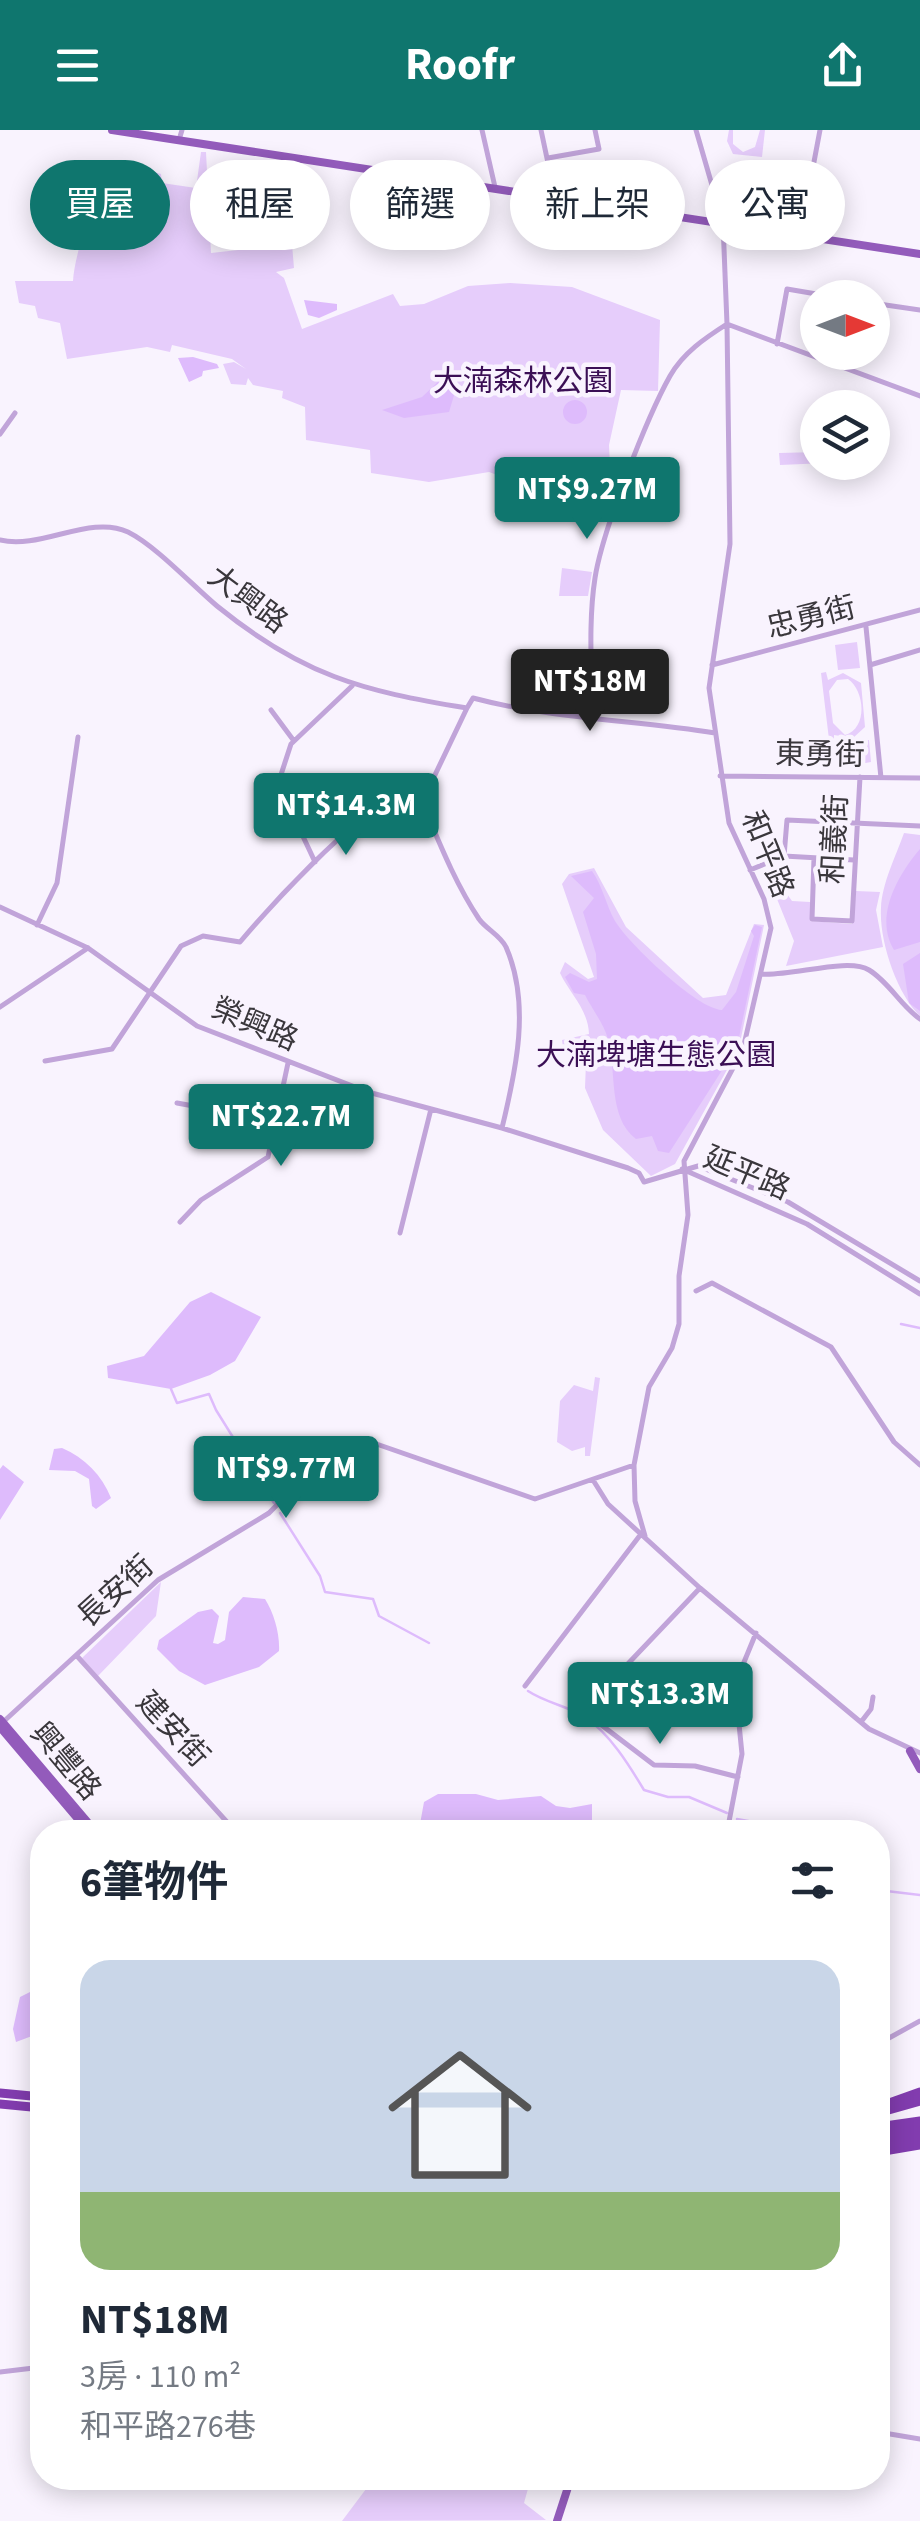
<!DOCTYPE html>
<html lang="zh-TW">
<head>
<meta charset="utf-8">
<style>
  body { margin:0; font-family:"Source Sans 3","Noto Sans TC",sans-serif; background:#f6f6f7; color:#1f2937; height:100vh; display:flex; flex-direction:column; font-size:38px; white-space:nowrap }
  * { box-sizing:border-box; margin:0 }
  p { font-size:32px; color:#747a83 }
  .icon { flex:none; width:55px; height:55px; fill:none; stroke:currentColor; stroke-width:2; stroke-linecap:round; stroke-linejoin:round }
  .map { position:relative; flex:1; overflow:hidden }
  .drawer { position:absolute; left:30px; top:1690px; width:860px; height:670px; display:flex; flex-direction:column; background:#fff; border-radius:40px; box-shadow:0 5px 25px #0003 }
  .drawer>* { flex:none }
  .banner { position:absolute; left:30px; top:30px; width:860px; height:90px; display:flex; gap:20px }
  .needle { width:65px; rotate:90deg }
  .tools { position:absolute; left:800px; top:150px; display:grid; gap:20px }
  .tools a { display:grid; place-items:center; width:90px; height:90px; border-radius:50%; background:#fff; box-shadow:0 5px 25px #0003; font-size:50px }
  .price { position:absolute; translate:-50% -85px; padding:0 22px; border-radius:10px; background:#0f766e; color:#fff; font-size:32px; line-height:65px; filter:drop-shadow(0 2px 5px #0008) }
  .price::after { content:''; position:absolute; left:50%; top:60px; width:30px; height:22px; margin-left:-15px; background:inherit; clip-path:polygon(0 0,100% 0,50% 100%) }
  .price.current { background:#222; color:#fff }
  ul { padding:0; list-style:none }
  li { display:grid; align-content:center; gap:20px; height:530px; padding:0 50px }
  li span { display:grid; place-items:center; height:310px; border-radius:30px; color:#555 }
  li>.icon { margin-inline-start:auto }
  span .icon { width:180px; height:180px; fill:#fffc; stroke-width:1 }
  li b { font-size:42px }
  h2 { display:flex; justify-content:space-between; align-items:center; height:120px; padding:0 50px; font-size:42px }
  .chip { padding:0 35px; border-radius:45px; background:#fff; box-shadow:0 5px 25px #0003; font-size:35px; line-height:90px }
  .chip.current { background:#0f766e; color:#fff }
  header { display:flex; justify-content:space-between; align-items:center; height:130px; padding:0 50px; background:#0f766e; color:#fff; font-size:45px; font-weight:700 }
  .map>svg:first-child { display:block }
  .green { fill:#e6cdfb; fill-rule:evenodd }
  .water { fill:#debbfc }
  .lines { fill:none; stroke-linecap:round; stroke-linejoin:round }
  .stream { stroke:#debbfc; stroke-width:2.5 }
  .minor { stroke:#c1a4d9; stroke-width:5 }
  .major { stroke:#935bbb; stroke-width:8 }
  .highway { stroke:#823caf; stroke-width:9 }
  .labels { text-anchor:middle; stroke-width:9; stroke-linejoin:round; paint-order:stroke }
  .park-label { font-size:30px; fill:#3b0f55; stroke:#f9f3fe }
  .street-label { font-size:30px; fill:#3a373c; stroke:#f9f3fe }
</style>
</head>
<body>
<header><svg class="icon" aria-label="menu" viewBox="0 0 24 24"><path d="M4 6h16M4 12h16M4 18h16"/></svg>Roofr<svg class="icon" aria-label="share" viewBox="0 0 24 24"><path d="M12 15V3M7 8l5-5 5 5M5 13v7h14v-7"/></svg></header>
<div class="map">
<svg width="920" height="2391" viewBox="0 0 920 2391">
  <rect width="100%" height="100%" fill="#f9f3fe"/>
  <!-- green -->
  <path class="green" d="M729 0H733V14L743 22 755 17 760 0H765L762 27 733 24 727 11Z
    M201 22H206L211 123 292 114 294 138 276 142 284 148 302 199 393 164 400 176 424 174 468 156 510 153 572 157 660 190 658 261 621 260 609 315 611 358 604 356 602 347 560 343 559 359 548 364 489 342 429 352 371 343 370 320 306 310 305 277 282 268 283 261 253 255 248 248 246 255 231 254 223 234 234 232 246 239 232 229 172 215 170 222 147 217 67 229 60 193 38 188 35 176 19 173 15 151H73C75 121 93 71 112 46L147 40 161 44 162 53 196 58Z
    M817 322 818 332 826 333 780 335 779 323Z
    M562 438 592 442 588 466H559Z
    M857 512 860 538 838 540 835 515Z
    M826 542 828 550 843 543 861 553 865 597 853 608 834 605V611L869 610 871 632 838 638 836 626H831L821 543ZM848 549C865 561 868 598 845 605L833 593 829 561 837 550Z
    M904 703 920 705V886C897 864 879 811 881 778 882 753 896 726 904 703Z
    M594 738 626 797 703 868 726 865 754 794 764 795 739 918 675 1034 651 1046 603 1000 585 958 586 932 563 918 562 910 589 904C588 879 570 864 560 843L565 832 588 849 594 847 562 754 569 744Z
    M856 761 880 762 876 780 883 817 786 836 794 811 777 769 787 764 792 771 810 772V791L852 794Z
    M595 1247 600 1248 590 1326H585V1317L572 1321 557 1312 560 1271 574 1255 593 1261Z
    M161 1452 156 1486 98 1546 82 1528Z
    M368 2348H531L524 2373 546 2390 342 2391 366 2359Z"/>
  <!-- water -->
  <path class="water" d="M304 170 337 174V180L319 188 308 185Z
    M193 227 217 234 219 238 203 241 202 246 189 252 178 228Z
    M442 248 455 262 449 282 404 288 382 280 422 267Z
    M563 282a12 12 0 1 1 24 0a12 12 0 1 1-24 0Z
    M920 719V812L894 820C874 787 897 746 920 719Z
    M592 741C603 757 606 775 615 791 629 814 697 879 722 880L736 862 754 806 751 801 755 795 762 797 737 917 669 1023 658 1021 652 1006 636 1009C607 987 617 939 608 909 604 894 592 879 585 865L574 863 565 847 570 843 589 852 597 849 596 824 583 782 594 768 571 746Z
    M920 823V881L909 873 903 834Z
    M211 1162 261 1187 235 1231 210 1245 171 1259 108 1248 107 1236 144 1226 190 1172Z
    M62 1318C85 1328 102 1345 111 1368L96 1379 92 1376 89 1349 75 1341 49 1340 54 1319Z
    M3 1335 24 1352 0 1390V1339Z
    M243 1467 265 1469C274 1483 280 1504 279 1521L259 1537 205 1555 179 1541 157 1519 159 1510 198 1482 212 1479 219 1486 213 1513 218 1514 225 1510 229 1482Z
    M438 1664H476L498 1670 541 1666 556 1676 570 1678 592 1674V1702H427L420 1694 424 1672Z
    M42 1856V1895L32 1906 16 1912 13 1899 20 1867Z"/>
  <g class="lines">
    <!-- stream -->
    <path class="stream" d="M901 1194 920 1198
      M171 1259 177 1273 209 1264 216 1280 274 1373
      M280 1383 320 1446 325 1462 373 1469 379 1486 429 1513
      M528 1561C546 1573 568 1576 585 1587 610 1604 629 1635 644 1660L668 1667H689L727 1683
      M737 1689 759 1693 773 1702
      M878 1760 920 1765"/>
    <!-- minor -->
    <path class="minor" d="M482 0 495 57
      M541 0 555 66
      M179 10 182 0
      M548 28 599 19 595 0
      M800 106 820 0
      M872 173 920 180
      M777 214 787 159 840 168
      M0 304 15 283
      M0 410C41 420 90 384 128 402 156 416 192 455 217 476 302 545 361 561 467 578L473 568C552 589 634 590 715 603
      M866 497 881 648
      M712 535 920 480
      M870 535 920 520
      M467 578 422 672C439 712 455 753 479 789 486 799 500 805 506 817 531 874 516 940 502 998
      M271 580 294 611
      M592 586C592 541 588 493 595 448 602 402 647 287 670 246 683 223 705 208 727 194L920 266
      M720 646 920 648
      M276 664 316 648
      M286 676 321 660
      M293 685 325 670
      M784 726 787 690 920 696
      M814 728 812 789 852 791 860 647
      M315 732 292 683 275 663 291 614 352 556
      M750 740 784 726 854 730
      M0 777 88 818 197 896 368 962 502 998 628 1038 639 1043 644 1052 698 1036 788 1072 920 1151
      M37 795 57 753 78 607
      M761 844C790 847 848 827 869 840 889 852 901 876 920 889
      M0 877 88 818
      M45 931 112 919 181 816 203 806 240 812C267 780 353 685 391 672 399 669 413 672 422 672
      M177 973 276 991
      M682 1039 807 1094 920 1164
      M180 1092 201 1070 268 1027 288 933
      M400 1103 431 979
      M696 1161 712 1153 831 1217 894 1312 920 1335
      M593 1350 608 1374 700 1458 869 1599 920 1623
      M645 1406 635 1371 634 1335 649 1257 672 1218 679 1194V1146L688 1085 684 1031 743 919 771 798 764 769 729 693 709 558 730 414 727 194 723 93 696 0
      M700 1458 583 1581 654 1635 695 1636 738 1647
      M77 1526 236 1702
      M525 1556 641 1404
      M861 1592 871 1579 873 1567
      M2 1593 158 1450 269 1383 327 1324 344 1313 365 1310 535 1369 634 1335
      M727 1702 742 1624 735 1554 756 1503
      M878 1914 920 1891
      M0 2242 42 2237
      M878 2302 920 2309"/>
    <!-- major -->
    <path class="major" d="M112 0 920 124
      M0 1589 96 1702
      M0 1597 89 1702
      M910 1621 920 1639
      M557 2391 571 2348"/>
    <!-- highway -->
    <path class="highway" d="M0 1963 42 1967
      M0 1974 42 1978
      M878 1977 920 1962
      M878 1983 920 1971
      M878 1997 920 1991
      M878 2006 920 2000
      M878 2015 920 2007
      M878 2022 920 2015"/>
  </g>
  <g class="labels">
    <!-- park labels -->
    <g class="park-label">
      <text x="523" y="261">大湳森林公園</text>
      <text x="656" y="935">大湳埤塘生態公園</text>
    </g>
    <!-- street labels -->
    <g class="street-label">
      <text transform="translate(248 469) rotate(37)" y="10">大興路</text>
      <text transform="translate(811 487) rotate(-14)" y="10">忠勇街</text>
      <text transform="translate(820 624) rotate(1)" y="10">東勇街</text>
      <text transform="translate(834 709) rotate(-87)" y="10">和義街</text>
      <text transform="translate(768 724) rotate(68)" y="10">和平路</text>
      <text transform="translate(255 894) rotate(23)" y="10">榮興路</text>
      <text transform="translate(747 1043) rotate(23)" y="10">延平路</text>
      <text transform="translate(115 1461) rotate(-42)" y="10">長安街</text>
      <text transform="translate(173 1599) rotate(47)" y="10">建安街</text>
      <text transform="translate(66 1631) rotate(50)" y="10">興豐路</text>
    </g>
  </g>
</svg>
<div class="tools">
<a><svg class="needle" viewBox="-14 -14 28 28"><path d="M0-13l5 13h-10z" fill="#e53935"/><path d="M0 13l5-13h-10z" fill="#747a83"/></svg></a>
<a><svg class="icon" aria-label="layers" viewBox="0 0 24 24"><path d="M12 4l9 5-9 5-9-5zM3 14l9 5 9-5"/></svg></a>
</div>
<b class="price" style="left:587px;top:412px">NT$9.27M</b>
<b class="price current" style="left:590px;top:604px">NT$18M</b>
<b class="price" style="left:346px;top:728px">NT$14.3M</b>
<b class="price" style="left:281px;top:1039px">NT$22.7M</b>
<b class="price" style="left:286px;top:1391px">NT$9.77M</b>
<b class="price" style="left:660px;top:1617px">NT$13.3M</b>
<div class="banner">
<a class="chip current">買屋</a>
<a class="chip">租屋</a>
<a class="chip">篩選</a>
<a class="chip">新上架</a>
<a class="chip">公寓</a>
</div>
<section class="drawer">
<h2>6筆物件<svg class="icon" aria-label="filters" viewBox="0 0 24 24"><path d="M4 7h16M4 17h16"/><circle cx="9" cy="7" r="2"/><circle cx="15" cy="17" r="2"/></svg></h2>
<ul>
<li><span style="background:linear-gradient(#c9d6e8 75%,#8fb573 0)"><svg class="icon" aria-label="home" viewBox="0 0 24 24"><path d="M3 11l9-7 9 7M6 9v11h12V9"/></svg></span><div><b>NT$18M</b><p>3房 · 110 m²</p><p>和平路276巷</p></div></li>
</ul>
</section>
</div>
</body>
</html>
